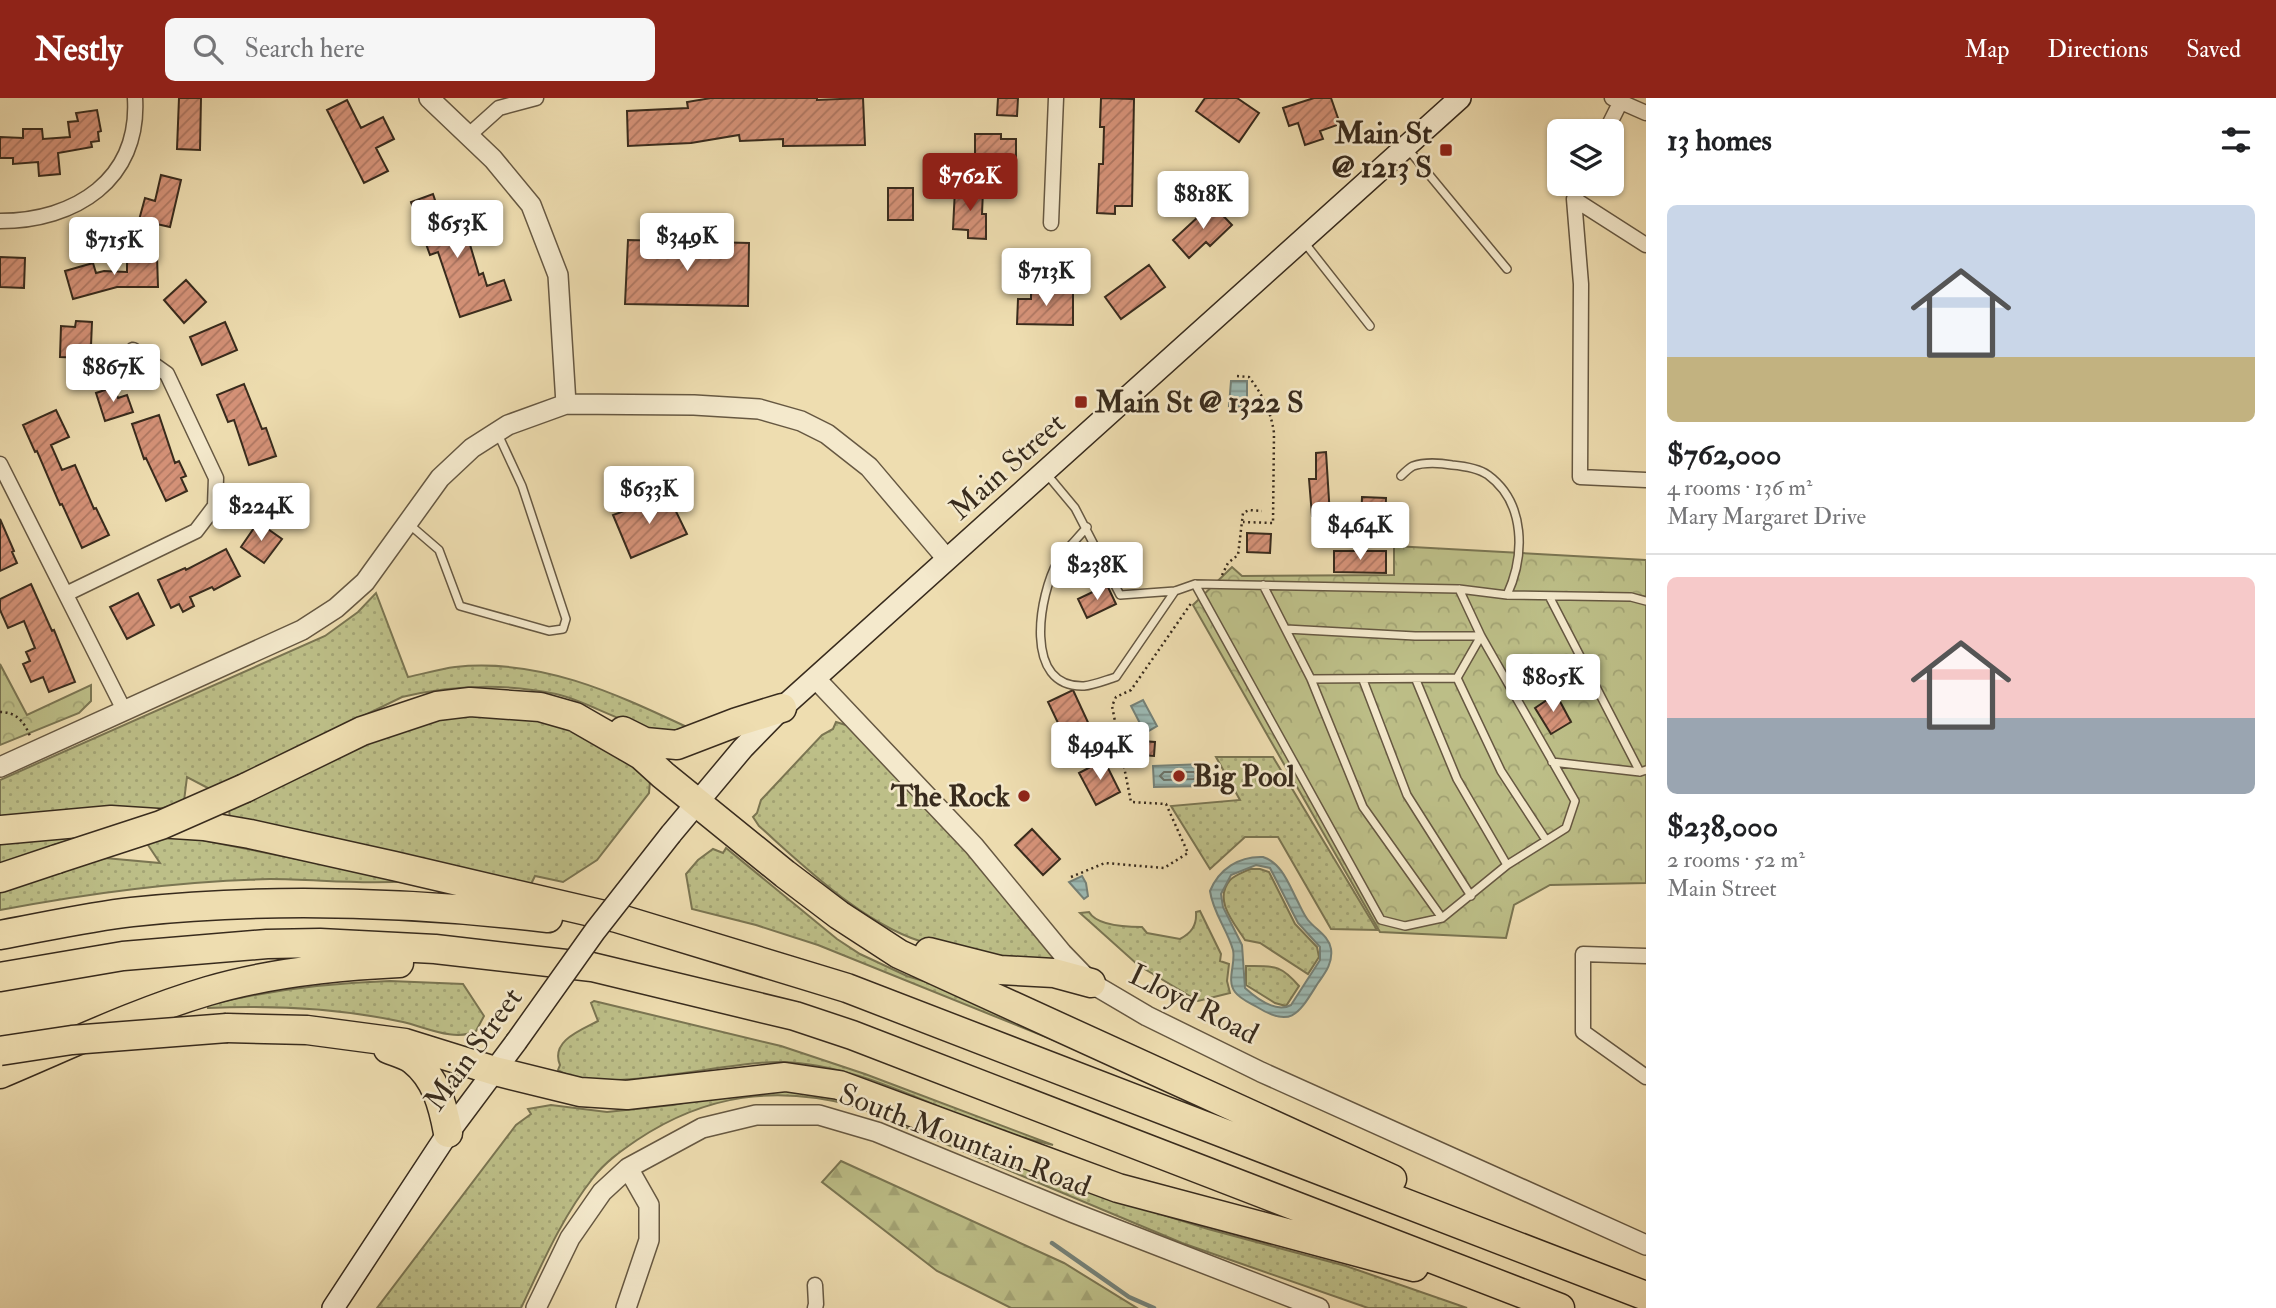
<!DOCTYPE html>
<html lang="en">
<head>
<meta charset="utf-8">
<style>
  body { margin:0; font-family:"IM FELL Double Pica",serif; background:#f6f6f6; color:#202124; height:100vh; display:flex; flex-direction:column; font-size:26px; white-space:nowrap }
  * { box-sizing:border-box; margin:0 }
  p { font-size:23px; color:#757577 }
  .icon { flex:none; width:38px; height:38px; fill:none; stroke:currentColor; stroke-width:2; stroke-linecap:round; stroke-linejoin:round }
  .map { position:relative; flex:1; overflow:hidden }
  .sheet { display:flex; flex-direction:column; background:#fff; width:630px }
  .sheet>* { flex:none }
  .tools { position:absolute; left:1547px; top:21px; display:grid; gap:14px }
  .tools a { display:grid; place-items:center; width:77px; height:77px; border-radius:10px; background:#fff; box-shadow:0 2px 5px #0004; font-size:35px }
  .price { position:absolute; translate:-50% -60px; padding:0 16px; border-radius:7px; background:#fff; color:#222; font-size:23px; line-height:46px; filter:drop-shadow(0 2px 4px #0008) }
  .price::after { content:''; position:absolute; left:50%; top:42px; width:21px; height:16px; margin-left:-10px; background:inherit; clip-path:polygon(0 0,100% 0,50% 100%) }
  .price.current { background:#8f2418; color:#fff }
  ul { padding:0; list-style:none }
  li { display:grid; align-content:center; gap:14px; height:371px; padding:0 21px }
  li+li { border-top:2px solid #e0e0e0 }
  li span { display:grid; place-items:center; height:217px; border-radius:10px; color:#555 }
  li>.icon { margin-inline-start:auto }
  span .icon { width:126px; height:126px; fill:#fffc; stroke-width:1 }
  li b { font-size:30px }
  h2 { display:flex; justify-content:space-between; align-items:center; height:84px; padding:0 21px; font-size:30px }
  header { display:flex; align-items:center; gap:42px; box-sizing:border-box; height:98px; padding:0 35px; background:#8f2418; color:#fff }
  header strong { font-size:33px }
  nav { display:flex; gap:38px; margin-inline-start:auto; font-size:24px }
  .search { width:490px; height:63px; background:#f6f6f6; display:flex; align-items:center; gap:18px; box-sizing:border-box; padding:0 24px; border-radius:10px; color:#757577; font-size:26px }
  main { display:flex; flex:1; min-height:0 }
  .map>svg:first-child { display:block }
  .grass { fill:url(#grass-dots); stroke:#7a7552; stroke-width:2 }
  .forest { fill:url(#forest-firs); stroke:#7a7552; stroke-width:2 }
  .park { fill:url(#park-crowns); stroke:#7a7552; stroke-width:2 }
  .water { fill:url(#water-rules); stroke:#748178; stroke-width:2; fill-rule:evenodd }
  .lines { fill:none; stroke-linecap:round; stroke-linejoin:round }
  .shore { stroke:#6a7268; stroke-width:2 }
  .stream { stroke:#748178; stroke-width:4.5 }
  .building { fill:url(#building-hatch); stroke:#382b1d; stroke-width:2 }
  .service-casing { stroke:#665842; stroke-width:10 }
  .minor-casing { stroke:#665842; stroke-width:17 }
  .tertiary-casing { stroke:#665842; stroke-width:22 }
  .secondary-casing { stroke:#382b1d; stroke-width:24 }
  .motorway-casing { stroke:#382b1d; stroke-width:31 }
  .path { stroke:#382b1d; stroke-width:2.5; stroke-dasharray:2 3.5; stroke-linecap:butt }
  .service { stroke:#f4e9cc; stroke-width:7 }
  .minor { stroke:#f4e9cc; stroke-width:14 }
  .tertiary { stroke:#f4e9cc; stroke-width:19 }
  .secondary { stroke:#f4e9cc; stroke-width:21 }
  .motorway { stroke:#eeddb0; stroke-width:28 }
  .secondary-bridge-casing { stroke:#382b1d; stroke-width:24; stroke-linecap:butt }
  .motorway-bridge-casing { stroke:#382b1d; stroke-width:31; stroke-linecap:butt }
  .secondary-bridge { stroke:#f4e9cc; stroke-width:21 }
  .motorway-bridge { stroke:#eeddb0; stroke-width:28 }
  .poi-dot { fill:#8f2418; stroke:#f4e9cc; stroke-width:2.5 }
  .labels { text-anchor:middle; stroke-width:5; stroke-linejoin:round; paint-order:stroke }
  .poi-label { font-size:30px; font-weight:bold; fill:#382b1d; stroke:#f4e9cc; text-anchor:end }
  .street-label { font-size:30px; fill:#382b1d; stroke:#f4e9cc }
</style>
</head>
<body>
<header>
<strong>Nestly</strong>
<div class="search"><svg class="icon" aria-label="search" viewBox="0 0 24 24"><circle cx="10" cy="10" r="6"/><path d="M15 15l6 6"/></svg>Search here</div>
<nav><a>Map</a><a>Directions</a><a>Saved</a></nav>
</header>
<main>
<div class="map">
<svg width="1646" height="1210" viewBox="0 0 1646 1210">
  <defs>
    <pattern id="grass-dots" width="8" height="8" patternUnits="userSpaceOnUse" patternTransform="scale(1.75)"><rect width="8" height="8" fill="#bdbf88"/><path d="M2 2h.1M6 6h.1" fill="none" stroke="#a3a475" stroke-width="1.8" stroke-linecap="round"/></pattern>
    <pattern id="forest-firs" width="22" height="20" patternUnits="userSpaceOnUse" patternTransform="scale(1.75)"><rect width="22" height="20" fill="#bdbf88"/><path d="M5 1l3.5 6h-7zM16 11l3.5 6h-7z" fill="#a3a475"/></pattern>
    <pattern id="park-crowns" width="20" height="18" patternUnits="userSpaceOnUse" patternTransform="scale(1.75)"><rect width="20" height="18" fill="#bdbf88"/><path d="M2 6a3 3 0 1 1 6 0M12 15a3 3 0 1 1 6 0" fill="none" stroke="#a3a475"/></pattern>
    <pattern id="water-rules" width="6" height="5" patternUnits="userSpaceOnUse" patternTransform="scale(1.75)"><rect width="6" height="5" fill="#9cbab4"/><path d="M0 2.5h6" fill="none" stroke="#809792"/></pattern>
    <pattern id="building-hatch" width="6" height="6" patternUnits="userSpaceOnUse" patternTransform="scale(1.75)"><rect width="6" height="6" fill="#d59278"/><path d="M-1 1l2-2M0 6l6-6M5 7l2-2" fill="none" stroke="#ae7762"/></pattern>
  </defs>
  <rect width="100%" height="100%" fill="#eeddb0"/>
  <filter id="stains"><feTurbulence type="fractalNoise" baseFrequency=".00286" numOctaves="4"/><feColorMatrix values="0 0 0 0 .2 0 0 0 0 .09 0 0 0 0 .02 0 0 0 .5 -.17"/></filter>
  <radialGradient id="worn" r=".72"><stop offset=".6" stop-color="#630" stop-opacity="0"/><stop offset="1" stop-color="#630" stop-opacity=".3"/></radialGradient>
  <!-- grass -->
  <path class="grass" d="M376 495 408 579C423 576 439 571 455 569 540 560 614 595 689 630 649 645 597 605 556 596 505 585 453 587 402 599L209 693 208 690 187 679 184 703 160 711H81L0 720V682L325 538 358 514Z
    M472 616 535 621 560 627 617 652 650 683 649 695 597 762 563 784 535 778 531 786 230 720 229 712 400 628Z
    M836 624 849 628 955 737 1022 822 1057 862C1014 859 972 856 930 846 867 830 806 770 759 728L753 719 757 715 761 702 822 637 833 631Z
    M1216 659H1273L1377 832 1331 831 1278 739H1245L1210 771 1171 708 1240 702Z
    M166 735 408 783C362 787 316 781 270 781 179 783 89 795 0 812V790L105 760 160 765 146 744Z
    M89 736 0 766V746Z
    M726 750 837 841 860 856 907 878 943 889 1217 1008 818 847 756 827 692 811 686 776 698 762 713 751 723 755Z
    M1250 771H1260L1269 774 1295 826 1317 849 1319 859 1308 876 1260 845 1245 842C1234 825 1213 802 1230 782 1235 777 1244 774 1250 771Z
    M1200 813 1221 856 1220 863 1229 866 1227 883 1230 895 1198 903 1138 867 1080 815 1089 814C1097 828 1126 829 1142 829L1147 835 1180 841C1191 835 1197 828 1196 814Z
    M1246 868C1274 868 1280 866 1299 888L1286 908 1275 905 1246 887Z
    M390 883 463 886 484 918 476 933C455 944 425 929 403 924 338 910 273 907 208 910V907C269 892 328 885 390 883Z
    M594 903 781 948 865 976 1053 1047C1031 1042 1009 1036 987 1028 920 1003 852 965 779 964 724 963 603 999 558 972L560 967C550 943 581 932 598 923L591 905Z
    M797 992 851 1002 1097 1096 1208 1131 1346 1168 1467 1210H1368L1182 1145 855 1008C776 987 706 996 637 1042 621 1053 605 1064 593 1080 562 1119 542 1166 521 1210H377L516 1027 531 1016 528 1011 551 1007 607 1014 673 1007 747 993Z"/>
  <!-- forest -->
  <path class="forest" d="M841 1063 1064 1165 1137 1210H1011L937 1173 822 1084Z"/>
  <!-- park -->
  <path class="park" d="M1394 448 1646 462V785L1550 787 1514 807 1506 840 1380 834 1193 507 1232 469 1242 478 1394 477Z
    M0 566 27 617 91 587V603L79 615 0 647Z"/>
  <!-- water -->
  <path class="water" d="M1231 283H1247V309L1229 308Z
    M1143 602 1157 628 1145 635 1131 608Z
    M1204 666 1205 688 1154 689 1153 668Z
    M1263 759C1282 765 1289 787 1298 804 1301 810 1304 817 1308 822 1316 832 1329 838 1331 851 1333 865 1325 875 1318 885 1299 915 1292 931 1257 909 1250 905 1240 901 1235 894 1226 882 1236 866 1233 852 1227 831 1213 815 1210 793 1219 771 1239 758 1263 759ZM1256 767 1270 770 1298 825 1320 849V862L1291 907C1276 915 1256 900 1245 890L1242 847 1223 809 1221 796 1231 777Z
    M1082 778 1086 785 1088 798 1084 801 1069 784Z"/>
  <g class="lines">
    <!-- shore -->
    <path class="shore" d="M1164 674H1194L1197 678 1194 681 1164 682 1160 678Z"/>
    <!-- stream -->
    <path class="stream" d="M1052 1145 1129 1199 1154 1210"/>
  </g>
  <!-- building -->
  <path class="building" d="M179 0H201L200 52 177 51Z
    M711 0H817V2L863 0 865 47 783 48V41L740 43 739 37 691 45 628 48 627 13 688 10 687 4Z
    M998 0H1018L1017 18 997 17Z
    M1101 0 1134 1 1132 108H1115V116L1097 115 1099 66H1103L1104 29H1100Z
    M1205 0H1237L1259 15 1239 44 1196 13Z
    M1314 0H1331L1340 26 1320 33 1323 41 1305 47 1298 25 1289 28 1283 10Z
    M347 2 361 30 383 19 394 41 376 50 388 73 364 85 327 12Z
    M97 12 101 33 98 34 99 43 91 44 92 49 58 55 60 76 39 78 38 64 13 66V60H0V39L23 40V31H42L43 41 70 39 68 24 78 23 76 15Z
    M975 36H1001V41H1016V80H975Z
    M161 77 181 82 170 129 139 122 145 100 155 103Z
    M888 90H913V122H888Z
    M955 91 983 92 982 116H986V141L968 140V132L953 131Z
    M433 96 444 129 463 123 479 177 483 175 487 188 504 182 511 202 460 219 438 154 430 157 411 104Z
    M1212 106 1232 127 1210 148 1206 144 1189 160 1173 142Z
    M628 142 749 145 748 208 625 206Z
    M127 158H157L158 189H117L73 201 65 173 93 165 96 175 104 173 127 174Z
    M0 159 25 160 24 190 0 189Z
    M1149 167 1165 189 1121 221 1105 199Z
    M186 182 206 204 184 225 164 202Z
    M1031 187H1048V194L1073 195V227L1017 226 1018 201H1031Z
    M76 223 92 224 91 248H85V260L60 259 61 228 75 229Z
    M225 224 237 252 202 267 190 239Z
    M244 286 262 331 266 330 276 358 249 367 234 322 228 324 217 297Z
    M114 289 118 300 127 297 133 314 105 323 96 295Z
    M56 312 69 339 51 347 62 372 75 367 94 411 96 410 109 437 82 450 62 406 60 407 37 353 35 354 23 327Z
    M159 317 175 365 179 363 186 378 181 380 187 393 166 403 146 360 144 361 132 326Z
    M1326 354 1330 418H1312L1309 381H1316V355Z
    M668 397 687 436 631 460 613 417Z
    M1362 399 1386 400 1385 430H1361Z
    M0 421 14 453 12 454 17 465 0 473Z
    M258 424 282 441 264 465 241 449Z
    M1247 435 1271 436 1270 455 1247 454Z
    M226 451 240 478 214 492 212 489 190 499 194 508 183 514 179 506 171 510 158 482 185 470 186 472Z
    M1334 453H1386V475L1334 474Z
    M31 486 52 533 54 532 75 584 49 594 43 579 31 584 23 566 30 563 26 554 35 550 24 523 8 530 0 512V501Z
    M1107 487 1116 506 1087 520 1078 501Z
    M138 495 154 527 127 541 110 509Z
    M1073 592 1092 633 1067 644 1048 604Z
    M1556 596 1571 624 1551 636 1535 610Z
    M1129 642 1155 644 1154 658 1128 656Z
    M1104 662 1120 694 1096 707 1079 675Z
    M1032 731 1060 761 1043 777 1015 747Z"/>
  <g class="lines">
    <!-- service casing -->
    <g class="service-casing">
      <path id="service" d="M1407 50 1507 171
        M1304 144 1370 228
        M1045 374 1075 410 1120 497 1175 493 1195 486 1459 491 1507 497 1631 499 1646 503
        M1401 378C1404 375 1409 370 1413 368 1424 364 1441 365 1452 367 1463 368 1478 370 1488 377 1526 405 1525 458 1507 497
        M410 427 439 452 460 508 549 533 563 531 566 521 522 388 497 334
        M1087 429C1078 440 1066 451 1058 463 1039 496 1022 590 1084 588 1094 587 1106 582 1116 579L1175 493
        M1195 486 1381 822 1405 828 1442 820 1507 767 1566 730 1575 703 1481 538 1459 491
        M1263 487 1311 581 1363 709 1442 820
        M1549 498 1640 674
        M1286 531 1415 538H1481
        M1457 580 1501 673 1546 742
        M1311 581 1457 580 1481 538
        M1363 582 1407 697 1471 798
        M1416 582 1457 681 1507 767
        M1552 664 1640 674 1646 672"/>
    </g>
    <!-- minor casing -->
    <g class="minor-casing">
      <path id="minor" d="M1612 0 1646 15
        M1606 33 1620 5
        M469 37 499 10 536 0
        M1582 86 1574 101 1581 186 1580 379 1646 382
        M1574 101 1646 147
        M0 123C75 123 140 82 135 0
        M1051 125 1056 0
        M0 366 125 614
        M66 496 196 433 215 408 216 380 167 276 133 252
        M1646 858 1583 856V934L1646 979
        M815 1210 816 1206 815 1187"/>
    </g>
    <!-- tertiary casing -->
    <g class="tertiary-casing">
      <path id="tertiary" d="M429 0 493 61 531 107 558 177 566 306
        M815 580 974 748 1062 855 1091 885 1147 918 1261 974 1646 1147
        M0 669 302 532 336 510 365 484 440 380 472 350 508 327 566 306 694 307 759 311 801 323 827 336 869 369 947 461
        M536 1210 570 1140 602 1094 628 1070 702 1030 756 1017H819L877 1034 1074 1115 1319 1210
        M626 1210 649 1142V1107L628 1070"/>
    </g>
    <!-- secondary casing -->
    <g class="secondary-casing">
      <path id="secondary" d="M671 736 743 650 782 610 1460 0
        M333 1210 448 1035 516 944"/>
    </g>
    <!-- motorway casing -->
    <g class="motorway-casing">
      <path id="motorway" d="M623 633 645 644 677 647 737 624 782 610
        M245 690 362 633 437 608 470 604 540 609 575 619 641 657 663 677 785 776 839 817 899 856 1392 1081
        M0 732 111 722 204 728 250 736 394 768 617 820 847 890 1646 1198
        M0 780 57 761
        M0 837C44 829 88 819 132 814 270 799 410 804 548 820
        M929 854 1000 872 1054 875 1091 885
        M0 879 123 858 267 846 320 845 435 851 592 869 795 918 852 937 1560 1210
        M227 930 307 932 405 945 495 973 580 994 627 997 785 979 839 987 1118 1090 1414 1169
        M388 951C396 954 407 957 413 962 436 980 443 1008 448 1035
        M0 976C69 947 137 914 208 893 268 875 337 868 399 865"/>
    </g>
    <!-- path -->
    <path class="path" d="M1237 278 1249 279C1262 296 1271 313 1274 335L1273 425 1243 424
      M1222 477 1228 465 1238 457 1243 415 1249 412 1262 413
      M0 614C17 614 24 624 30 638
      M1071 779 1105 765 1164 770 1188 755 1166 706 1131 704 1112 608 1116 599 1131 592 1192 504"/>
    <!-- service -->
    <use href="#service" class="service"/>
    <!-- minor -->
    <use href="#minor" class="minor"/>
    <!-- tertiary -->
    <use href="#tertiary" class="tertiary"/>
    <!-- secondary -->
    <use href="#secondary" class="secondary"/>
    <!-- motorway -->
    <use href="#motorway" class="motorway"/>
    <!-- secondary-bridge casing -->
    <g class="secondary-bridge-casing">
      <path id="secondary-bridge" d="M516 944 595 833 671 736"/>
    </g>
    <!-- motorway-bridge casing -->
    <g class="motorway-bridge-casing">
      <path id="motorway-bridge" d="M57 761 161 727 245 690
        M0 953 72 942 227 930"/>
    </g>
    <!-- secondary-bridge -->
    <use href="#secondary-bridge" class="secondary-bridge"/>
    <!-- motorway-bridge -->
    <use href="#motorway-bridge" class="motorway-bridge"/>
  </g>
  <!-- markers -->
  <g class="poi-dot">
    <rect x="1439" y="45" width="14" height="14" rx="3.5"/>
    <rect x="1074" y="297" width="14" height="14" rx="3.5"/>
    <circle cx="1179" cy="678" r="7"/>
    <circle cx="1024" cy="698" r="7"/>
  </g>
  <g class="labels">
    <!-- poi labels -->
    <g class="poi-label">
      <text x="1432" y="45">Main St<tspan x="1432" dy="34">@ 1213 S</tspan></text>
      <text x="1095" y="314" text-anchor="start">Main St @ 1322 S</text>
      <text x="1193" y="688" text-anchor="start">Big Pool</text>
      <text x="1010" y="708">The Rock</text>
    </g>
    <!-- street labels -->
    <g class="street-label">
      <text transform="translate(1007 368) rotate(-42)" y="10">Main Street</text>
      <text transform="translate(1194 906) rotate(27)" y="10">Lloyd Road</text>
      <text transform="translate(473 951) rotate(-54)" y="10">Main Street</text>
      <text transform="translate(965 1042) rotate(21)" y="10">South Mountain Road</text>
    </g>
  </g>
  <rect width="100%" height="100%" filter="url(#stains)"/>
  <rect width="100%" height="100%" fill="url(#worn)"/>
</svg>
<div class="tools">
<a><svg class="icon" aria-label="layers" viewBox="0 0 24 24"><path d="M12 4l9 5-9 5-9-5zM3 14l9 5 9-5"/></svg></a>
</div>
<b class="price current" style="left:970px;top:115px">$762K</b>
<b class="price" style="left:1203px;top:133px">$818K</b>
<b class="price" style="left:457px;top:162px">$653K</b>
<b class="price" style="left:687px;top:175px">$349K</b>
<b class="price" style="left:114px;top:179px">$715K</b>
<b class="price" style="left:1046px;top:210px">$713K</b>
<b class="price" style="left:113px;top:306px">$867K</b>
<b class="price" style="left:649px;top:428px">$633K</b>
<b class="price" style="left:261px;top:445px">$224K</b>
<b class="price" style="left:1360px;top:464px">$464K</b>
<b class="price" style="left:1097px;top:504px">$238K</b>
<b class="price" style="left:1553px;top:616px">$805K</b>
<b class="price" style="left:1100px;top:684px">$494K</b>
</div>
<section class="sheet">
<h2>13 homes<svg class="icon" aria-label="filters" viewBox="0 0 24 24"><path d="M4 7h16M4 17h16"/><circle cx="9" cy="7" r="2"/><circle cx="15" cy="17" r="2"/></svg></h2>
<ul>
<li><span style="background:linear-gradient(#c9d6e8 70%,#c2b280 0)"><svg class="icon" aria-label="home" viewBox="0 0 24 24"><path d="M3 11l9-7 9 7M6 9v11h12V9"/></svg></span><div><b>$762,000</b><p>4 rooms · 136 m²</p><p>Mary Margaret Drive</p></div></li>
<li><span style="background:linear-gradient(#f6c9c9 65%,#9aa5b1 0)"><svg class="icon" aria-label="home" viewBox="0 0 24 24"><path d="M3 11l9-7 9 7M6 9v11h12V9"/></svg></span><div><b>$238,000</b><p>2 rooms · 52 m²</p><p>Main Street</p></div></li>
</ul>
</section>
</main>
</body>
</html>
